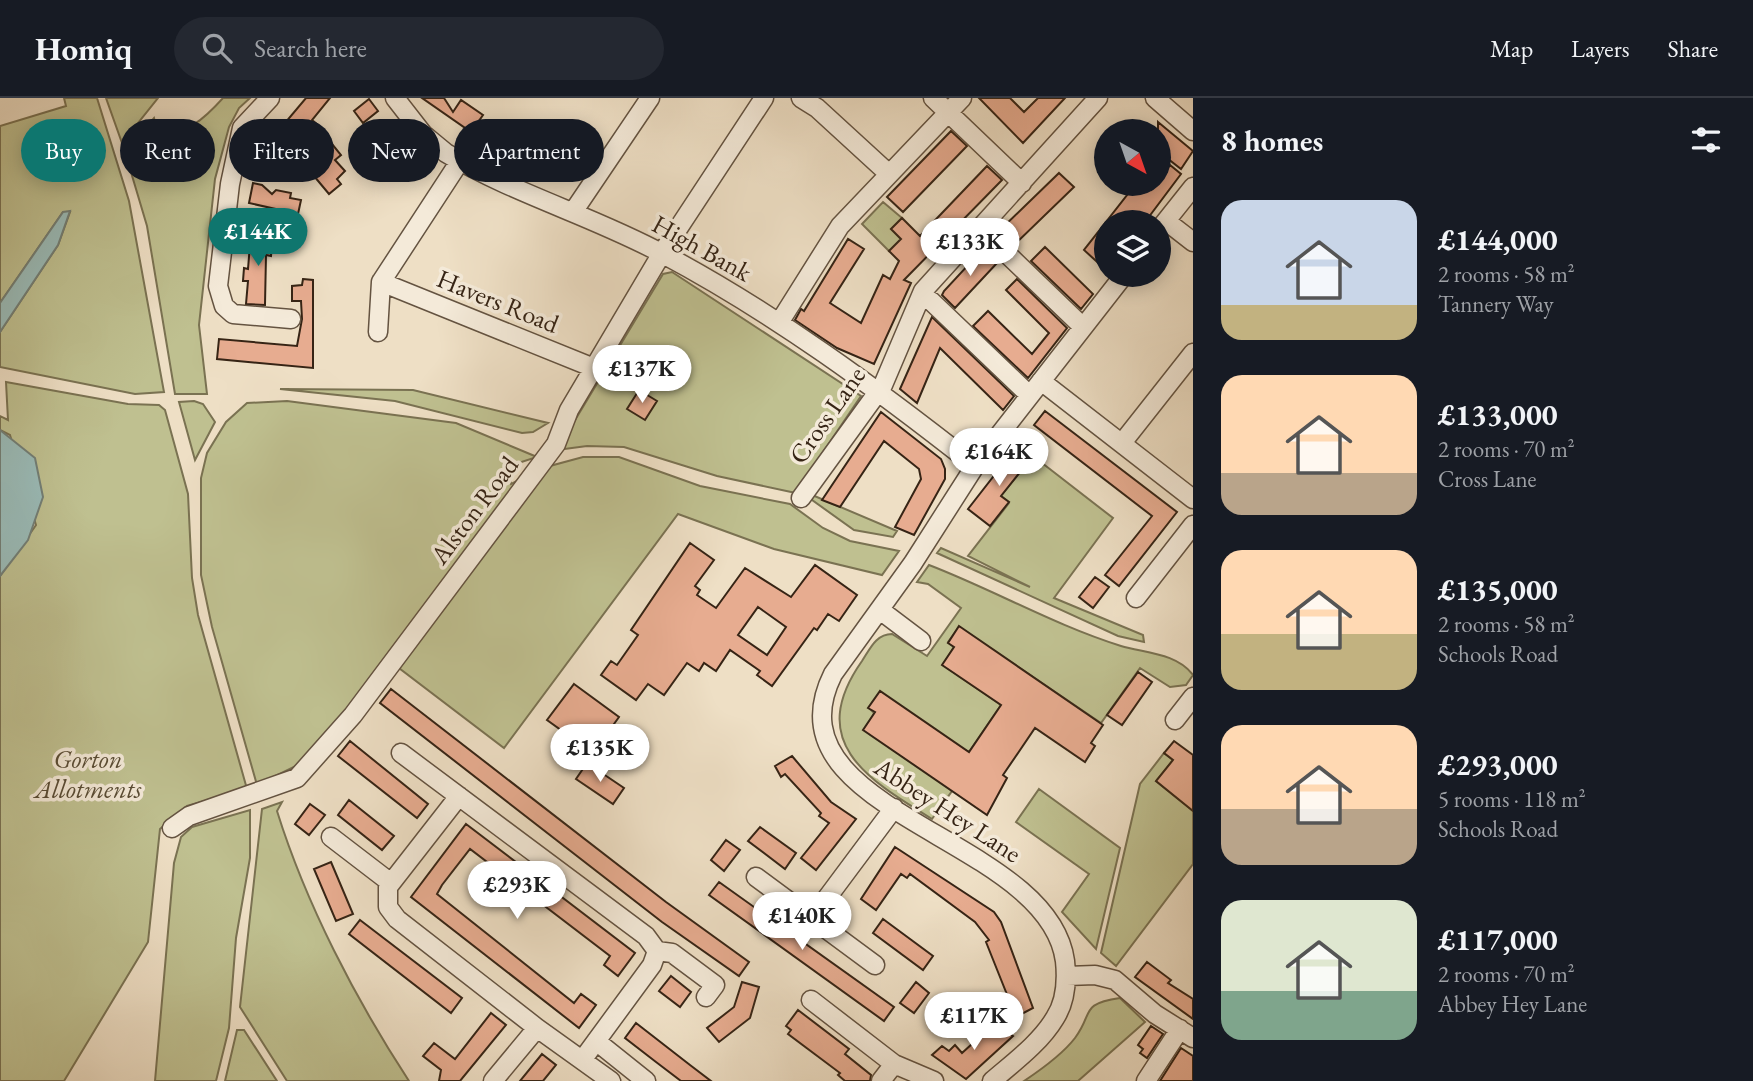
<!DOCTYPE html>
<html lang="en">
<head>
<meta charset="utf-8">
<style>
  body { margin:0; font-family:"EB Garamond",serif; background:#242831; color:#f1f3f6; height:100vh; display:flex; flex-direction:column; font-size:26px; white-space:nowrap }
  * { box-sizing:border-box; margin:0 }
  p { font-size:23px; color:#9ea1a6 }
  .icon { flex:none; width:38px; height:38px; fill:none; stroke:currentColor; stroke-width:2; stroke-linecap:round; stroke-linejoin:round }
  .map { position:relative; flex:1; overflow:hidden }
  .drawer { display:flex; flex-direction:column; background:#171b24; width:560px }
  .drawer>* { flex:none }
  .top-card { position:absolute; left:21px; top:21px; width:665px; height:63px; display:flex; gap:14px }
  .needle { width:46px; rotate:140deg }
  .controls { position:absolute; left:1094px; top:21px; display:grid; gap:14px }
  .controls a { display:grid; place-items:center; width:77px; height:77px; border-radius:50%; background:#171b24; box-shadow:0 4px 18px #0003; font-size:35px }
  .price { position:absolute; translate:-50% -60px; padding:0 16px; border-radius:24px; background:#fff; color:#222; font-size:23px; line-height:46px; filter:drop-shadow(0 2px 4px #0008) }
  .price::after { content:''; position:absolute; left:50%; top:42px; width:21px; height:16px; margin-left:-10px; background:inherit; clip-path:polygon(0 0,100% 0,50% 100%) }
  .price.current { background:#0f766e; color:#fff }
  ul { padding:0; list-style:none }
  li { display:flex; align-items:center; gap:21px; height:175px; padding:0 28px }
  li span { display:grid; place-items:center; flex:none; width:196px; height:140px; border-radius:21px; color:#555 }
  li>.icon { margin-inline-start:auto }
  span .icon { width:84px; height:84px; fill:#fffc; stroke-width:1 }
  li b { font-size:30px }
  h2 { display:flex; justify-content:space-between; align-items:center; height:84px; padding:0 28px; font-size:30px }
  .chip { padding:0 24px; border-radius:32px; background:#171b24; box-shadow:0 4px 18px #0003; font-size:24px; line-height:63px }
  .chip.current { background:#0f766e; color:#fff }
  header { display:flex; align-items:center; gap:42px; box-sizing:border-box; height:98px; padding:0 35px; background:#171b24; border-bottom:2px solid #363941 }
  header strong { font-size:33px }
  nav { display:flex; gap:38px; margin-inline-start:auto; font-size:24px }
  .search { width:490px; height:63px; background:#242831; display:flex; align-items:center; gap:18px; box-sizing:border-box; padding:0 24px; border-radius:38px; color:#9ea1a6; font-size:26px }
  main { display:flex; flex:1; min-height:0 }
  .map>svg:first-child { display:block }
  .green { fill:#bfc090; stroke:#7a7252; stroke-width:2 }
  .water { fill:#9abcb9; stroke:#727f77; stroke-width:2 }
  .building { fill:#e7ac90; stroke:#362415; stroke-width:2; fill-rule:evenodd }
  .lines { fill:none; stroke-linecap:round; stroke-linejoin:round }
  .street-casing { stroke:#645341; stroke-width:21 }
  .street { stroke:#f4ead9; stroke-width:18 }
  .labels { text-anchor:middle; stroke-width:7; stroke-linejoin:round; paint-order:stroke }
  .street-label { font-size:26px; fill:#362415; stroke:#f4ead9 }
  .park-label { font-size:26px; font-style:italic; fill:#584b34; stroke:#f4ead9 }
</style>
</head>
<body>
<header>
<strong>Homiq</strong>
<div class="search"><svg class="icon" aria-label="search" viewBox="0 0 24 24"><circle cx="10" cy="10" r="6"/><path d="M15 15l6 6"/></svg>Search here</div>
<nav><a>Map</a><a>Layers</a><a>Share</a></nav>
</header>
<main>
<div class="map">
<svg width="1193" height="983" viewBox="0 0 1193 983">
  <rect width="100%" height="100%" fill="#eedfc5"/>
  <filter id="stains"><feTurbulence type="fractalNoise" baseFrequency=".00286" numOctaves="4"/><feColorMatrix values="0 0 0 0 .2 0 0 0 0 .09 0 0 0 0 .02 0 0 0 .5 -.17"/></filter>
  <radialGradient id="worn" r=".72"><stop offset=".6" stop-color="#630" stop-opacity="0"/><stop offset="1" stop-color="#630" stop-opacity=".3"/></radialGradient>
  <!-- green -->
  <path class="green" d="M64 0H97L129 103 164 294 135 296 0 269V234L58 147 70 114H63L0 205V28L66 8Z
    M106 0H158L122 45Z
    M223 0H250L239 10 229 29 215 81 199 227 207 296H175L147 128 125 54 154 20 158 35C186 38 205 20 223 0Z
    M883 104 902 120 891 131 901 141 889 153 862 126Z
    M672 174 861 298 798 391 897 433 893 439 854 432 805 397 717 378 624 349 587 348 557 352 663 176Z
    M6 284 128 306 159 307 165 312 188 396 192 480 198 517 247 691 187 708 160 731 148 844 64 983H0V478L36 427 10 337 0 332V318L8 322Z
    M280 291 413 292 548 325 533 334 522 335 395 303Z
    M194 303 203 306 215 324 195 362 179 304Z
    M287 303 456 325 537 359 506 369 511 386 529 376 367 589 298 667 257 687 212 529 201 477V380L207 355 226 324 247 305Z
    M1033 358 1113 420 1054 500 1143 537 1144 544 1118 538 937 455 941 450 1030 489 968 458 1009 405 1001 398Z
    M583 359H619L700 388 790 406 823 430 850 443 899 453 882 477 774 451 678 416 504 650 395 567 550 368Z
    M929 467C994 492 1054 527 1121 548 1144 555 1177 555 1193 577L1186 587 1170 589 1140 570 1101 625 959 529 948 544 954 549 943 567 1001 607 969 654 869 610 952 693 932 721C867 681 805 644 862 563 870 551 876 536 892 536L927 558 961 510 928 486 917 484Z
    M1164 655 1173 662 1156 683 1193 713V766L1116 868 1101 855 1140 686Z
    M1039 691 1120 750 1096 851 1062 814 1089 776 1016 724Z
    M282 704 277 713C306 806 356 902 409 983H287L240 909 262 711Z
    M250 712V760L236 840 229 930 216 983H155L174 765 181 739 192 729Z
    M1120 900 1145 924 1078 983H1024C1042 971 1062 957 1075 940 1094 915 1079 906 1120 900Z
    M237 932H244L277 983H225Z"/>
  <!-- water -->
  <path class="water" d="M70 113 58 147 0 234V205L63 114Z
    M0 332 35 360 43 399 28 442 0 478Z"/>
  <!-- building -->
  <path class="building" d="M306 0H330L312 22 318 27 301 48 297 44 280 65 263 51Z
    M422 0H444L453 14 461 2 483 17 471 34Z
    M979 0H1010L1024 14 1038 0H1065L1023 45Z
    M369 1 378 13 363 25 354 13Z
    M1158 24 1193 53 1181 71 1158 53Z
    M951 33 967 48 903 114 887 99Z
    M332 46 341 57 335 62 345 73 337 81 341 86 329 96 314 78 329 65 321 55Z
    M1170 67 1181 76 1145 124H1106L1135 87 1144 94 1147 90 1151 92Z
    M987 68 1002 82 904 182 911 185 874 266 837 250 795 222 801 211 804 213 848 141 864 151 830 205 861 225 883 177 890 181 899 163 889 153 901 141 891 131 902 120 920 138Z
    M1059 75 1074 89 1014 147 1000 132Z
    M253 85 262 87 272 96 276 92 291 95 290 100 301 102 298 116 249 105Z
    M1106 124V172L1084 152Z
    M251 134 273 136 271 158 266 157 265 207 246 206 248 183H243L244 170 248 171Z
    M1045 149 1093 196 1081 211 1031 163Z
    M984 150 998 164 955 210 942 197 944 193Z
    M303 181 313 182V270L217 261 219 241 297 248 302 221 301 203H292V188L302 187Z
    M1017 181 1067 230 1028 280 973 228 988 213 1032 256 1049 235 1006 192Z
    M932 219 1014 298 1003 312 940 250 917 305 900 291Z
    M639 292 657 303 645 322 627 311Z
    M1045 313 1177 414 1119 488 1105 477 1152 418 1034 327Z
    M881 314 941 361 945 371V381L914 437 895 429 921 381 919 371 884 343 840 409 822 402Z
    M1018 347 1029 356 1021 366 1024 369 1001 398 1009 404 990 428 968 411Z
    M690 445 714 462 695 488 700 492 697 497 716 510 745 470 791 499 815 467 857 497 839 523 828 516 817 532 814 530 772 588 757 577 760 573 730 552 716 573 704 565 699 573 687 565 664 597 648 586 636 602 601 577 611 563 617 567 638 537 631 532ZM758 509 786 529 767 557 738 537Z
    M1095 479 1109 489 1093 510 1079 499Z
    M959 528 1103 627 1091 645 1095 648 1085 664 1035 630 1003 677 1007 680 987 717 863 632 875 614 868 610 880 593 969 654 1001 607 942 567 954 549 948 545Z
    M1138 574 1152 584 1122 627 1107 617Z
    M574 586 619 619 593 655 547 622Z
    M391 591 666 804 749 864 739 878 662 824 380 605Z
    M350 643 428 706 417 720 338 658Z
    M1174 643 1193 657V713L1156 683 1173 662 1164 655Z
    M792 658 831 704 856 721 816 772 801 760 829 725 819 718 821 715 785 676 781 679 775 668Z
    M587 665 624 690 613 706 576 681Z
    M349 702 394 738 382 752 338 717Z
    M310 706 325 717 309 737 295 726Z
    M466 726 635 855 618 878 604 867 610 858 470 751 442 787 437 796 574 905 581 896 596 907 579 930 411 799Z
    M760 729 796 755 785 771 748 743Z
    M726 742 740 752 724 773 711 762Z
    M895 749 994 814 1001 824 1033 910 1016 919 986 844 989 842 975 824 910 776 907 780 901 776 876 812 861 801Z
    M331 764 353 816 336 823 314 771Z
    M719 784 894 909 884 923 709 797Z
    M883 821 933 858 923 872 873 835Z
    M360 822 462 900 451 915 349 836Z
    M1147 864 1171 882 1168 885 1193 901V921L1135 879Z
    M671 878 691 894 680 909 659 893Z
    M742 884 759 889 750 920 719 944 707 930 734 909Z
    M916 884 929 895 914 915 900 905Z
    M798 912 849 951 845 956 871 977 870 983H845L838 977 840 975 788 936 791 932 786 928Z
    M491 915 506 927 460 983H439L441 972 423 958 434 945 455 961Z
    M636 925 690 967 711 983H681L656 964 625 940Z
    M995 925 1013 938 966 981 932 957 942 948 949 953 955 947 962 955Z
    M1151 928 1163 936 1147 960 1140 955 1143 951 1138 947Z
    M1181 950 1193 958V983H1160Z
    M542 956 556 967 543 983H520Z"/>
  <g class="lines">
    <!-- street casing -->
    <g class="street-casing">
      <path id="street" d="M270 0 242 30 230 86 218 188 224 208 233 216 291 221
        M395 0 423 36 446 55C514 96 593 118 663 156 774 215 876 290 975 368
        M801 0 817 10 889 76
        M933 0 1022 85
        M1155 0 1193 33
        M573 114 650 0
        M1166 123 1193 144
        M980 130 1083 229
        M1158 133 1193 89
        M381 184 594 270
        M931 203 1023 291
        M779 225 840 128 962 0
        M378 234 381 184 460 63
        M1041 283 1193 401
        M1122 345 1193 255
        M801 400 883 287 923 193 1098 0
        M1136 500 1193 427
        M880 512 921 543
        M1175 622 1193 599
        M401 655 646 838 657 853
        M459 698 388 789V809L397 821 537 930 611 983
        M172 730 189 718 297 680 353 617 556 346 569 312 662 155 764 0
        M331 739 391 785
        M756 779 875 867
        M812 820 894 710
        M657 853 672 855 715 887 706 899
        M1067 878 1095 877 1115 882 1155 916 1193 940
        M811 902 894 966 934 983
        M596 943 646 983
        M583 961 652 867 657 853
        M493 983 537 930
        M881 983 894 966
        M992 983C1014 964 1040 945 1055 920 1066 903 1067 882 1065 863 1048 738 763 716 833 576L913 465 975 368 1124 177
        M1146 983 1180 931"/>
    </g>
    <!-- street -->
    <use href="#street" class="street"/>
  </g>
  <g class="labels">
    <!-- street labels -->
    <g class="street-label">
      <text transform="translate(702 150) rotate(29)" y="9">High Bank</text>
      <text transform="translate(498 203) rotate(22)" y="9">Havers Road</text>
      <text transform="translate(827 317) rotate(-55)" y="9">Cross Lane</text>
      <text transform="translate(474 412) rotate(-53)" y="9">Alston Road</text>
      <text transform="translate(948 712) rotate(33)" y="9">Abbey Hey Lane</text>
    </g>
    <!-- park labels -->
    <g class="park-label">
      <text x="88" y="670">Gorton<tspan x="88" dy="30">Allotments</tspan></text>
    </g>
  </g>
  <rect width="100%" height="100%" filter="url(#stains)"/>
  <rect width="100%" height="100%" fill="url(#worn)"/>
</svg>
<div class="controls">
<a><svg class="needle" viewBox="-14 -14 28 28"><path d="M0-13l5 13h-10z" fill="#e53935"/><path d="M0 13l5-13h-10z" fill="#9ea1a6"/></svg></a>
<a><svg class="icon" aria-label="layers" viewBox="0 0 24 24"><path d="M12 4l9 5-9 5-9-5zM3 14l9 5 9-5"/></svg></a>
</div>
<b class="price current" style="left:258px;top:170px">£144K</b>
<b class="price" style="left:970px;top:180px">£133K</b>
<b class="price" style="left:642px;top:307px">£137K</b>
<b class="price" style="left:999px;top:390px">£164K</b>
<b class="price" style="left:600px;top:686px">£135K</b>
<b class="price" style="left:517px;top:823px">£293K</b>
<b class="price" style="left:802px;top:854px">£140K</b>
<b class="price" style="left:974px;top:954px">£117K</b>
<div class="top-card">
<a class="chip current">Buy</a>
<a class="chip">Rent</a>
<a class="chip">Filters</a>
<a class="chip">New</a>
<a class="chip">Apartment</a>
</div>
</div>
<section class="drawer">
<h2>8 homes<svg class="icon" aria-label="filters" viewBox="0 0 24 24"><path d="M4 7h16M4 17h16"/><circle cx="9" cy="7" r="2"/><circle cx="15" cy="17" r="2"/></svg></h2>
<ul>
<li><span style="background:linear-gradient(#c9d6e8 75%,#c2b280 0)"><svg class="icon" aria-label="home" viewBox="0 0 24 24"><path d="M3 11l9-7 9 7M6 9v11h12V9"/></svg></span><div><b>£144,000</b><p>2 rooms · 58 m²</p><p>Tannery Way</p></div></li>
<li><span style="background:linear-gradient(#ffd9b3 70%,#b9a48a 0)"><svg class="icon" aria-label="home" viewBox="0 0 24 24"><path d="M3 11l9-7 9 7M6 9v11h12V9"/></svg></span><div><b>£133,000</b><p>2 rooms · 70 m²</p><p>Cross Lane</p></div></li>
<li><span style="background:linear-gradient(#ffd9b3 60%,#c2b280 0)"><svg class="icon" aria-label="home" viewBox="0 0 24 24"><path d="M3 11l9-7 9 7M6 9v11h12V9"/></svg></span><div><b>£135,000</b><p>2 rooms · 58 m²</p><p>Schools Road</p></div></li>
<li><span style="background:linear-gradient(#ffd9b3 60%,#b9a48a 0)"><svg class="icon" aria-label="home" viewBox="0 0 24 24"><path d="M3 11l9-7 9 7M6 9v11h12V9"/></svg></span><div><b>£293,000</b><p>5 rooms · 118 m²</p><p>Schools Road</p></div></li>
<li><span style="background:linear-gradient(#dfe7d0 65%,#7fa58c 0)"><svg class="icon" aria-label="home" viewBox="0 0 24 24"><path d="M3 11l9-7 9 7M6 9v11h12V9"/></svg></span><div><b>£117,000</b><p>2 rooms · 70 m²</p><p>Abbey Hey Lane</p></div></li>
</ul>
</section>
</main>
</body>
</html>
